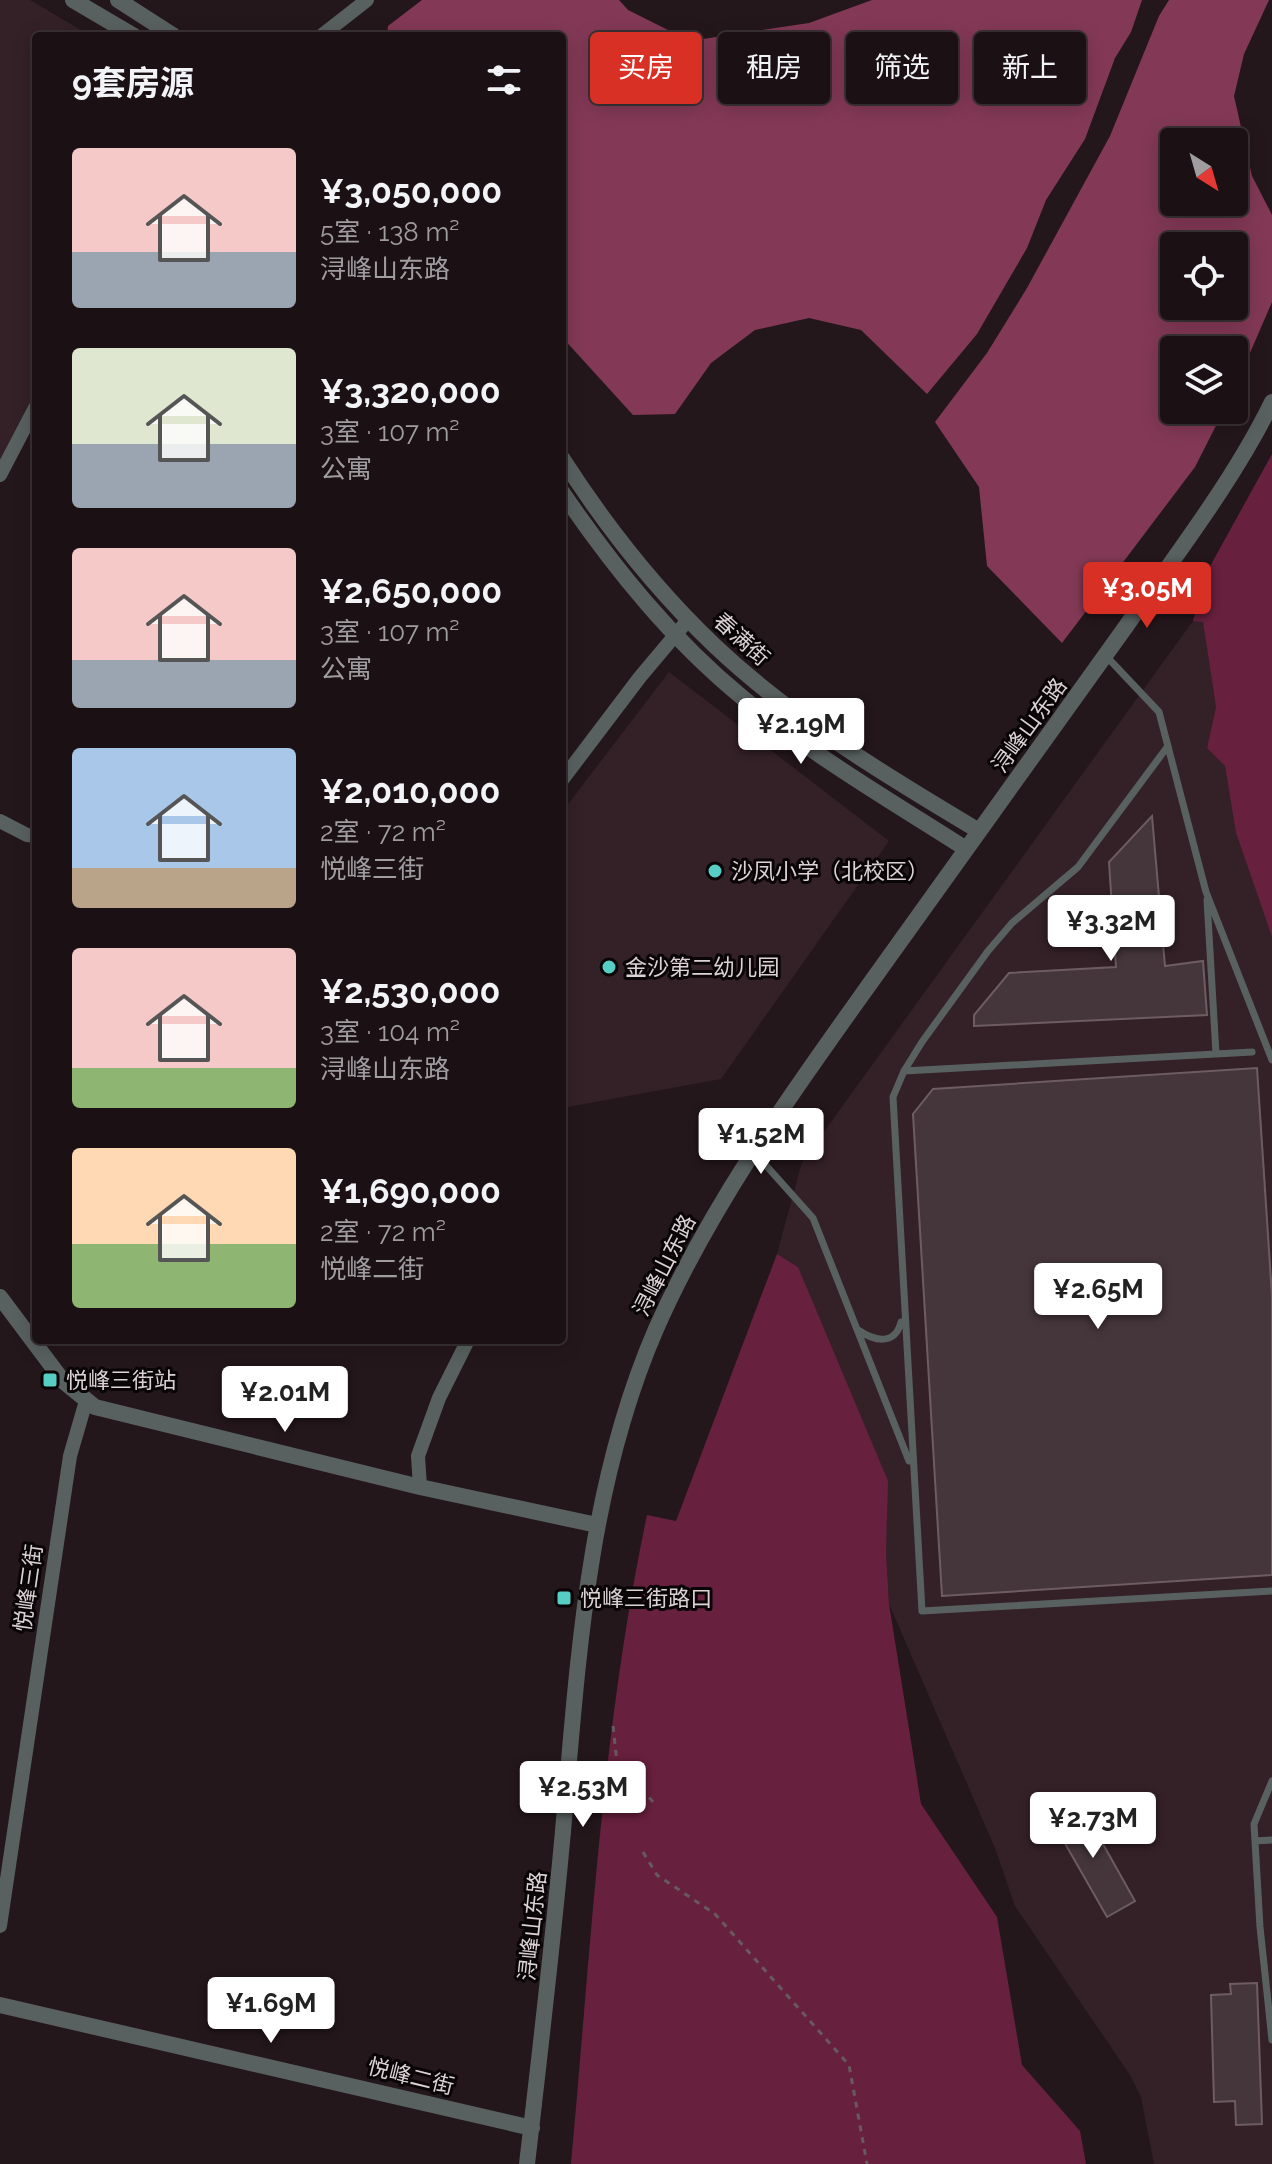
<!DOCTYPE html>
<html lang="zh">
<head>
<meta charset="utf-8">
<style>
  body { margin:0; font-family:Raleway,"Noto Sans SC",sans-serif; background:#281f22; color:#f1f3f6; height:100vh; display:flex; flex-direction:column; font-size:30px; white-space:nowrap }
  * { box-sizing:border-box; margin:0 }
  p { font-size:26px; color:#a09da0 }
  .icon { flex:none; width:44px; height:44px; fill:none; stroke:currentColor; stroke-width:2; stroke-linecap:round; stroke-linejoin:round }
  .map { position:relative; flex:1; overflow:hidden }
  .details { position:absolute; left:32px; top:32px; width:534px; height:1312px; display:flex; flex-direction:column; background:#1b1114; border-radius:8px; box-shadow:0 4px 20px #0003,0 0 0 2px #393134 }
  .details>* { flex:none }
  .guide { position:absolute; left:590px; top:32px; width:562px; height:72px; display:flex; gap:16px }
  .needle { width:52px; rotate:143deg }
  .fabs { position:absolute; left:1160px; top:128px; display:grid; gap:16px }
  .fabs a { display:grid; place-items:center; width:88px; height:88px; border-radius:8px; background:#1b1114; box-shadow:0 4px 20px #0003,0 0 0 2px #393134; font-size:40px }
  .price { position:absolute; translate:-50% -68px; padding:0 18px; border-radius:8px; background:#fff; color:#222; font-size:26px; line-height:52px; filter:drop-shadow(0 2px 4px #0008) }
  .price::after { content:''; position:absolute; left:50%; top:48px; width:24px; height:18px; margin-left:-12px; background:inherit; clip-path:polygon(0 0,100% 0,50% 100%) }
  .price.on { background:#d93025; color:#fff }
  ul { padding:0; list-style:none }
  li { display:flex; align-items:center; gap:24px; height:200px; padding:0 40px }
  li span { display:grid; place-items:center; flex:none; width:224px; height:160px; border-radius:8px; color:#555 }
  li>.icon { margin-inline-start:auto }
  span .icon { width:96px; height:96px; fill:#fffc; stroke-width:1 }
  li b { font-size:34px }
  h2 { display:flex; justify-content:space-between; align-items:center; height:96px; padding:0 40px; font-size:34px }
  .pill { padding:0 28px; border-radius:8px; background:#1b1114; box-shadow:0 4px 20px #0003,0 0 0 2px #393134; font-size:28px; line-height:72px }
  .pill.on { background:#d93025; color:#fff }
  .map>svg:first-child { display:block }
  .built { fill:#342127 }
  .forest { fill:#68203f }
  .water { fill:#833956; fill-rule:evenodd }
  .building { fill:#45363b; stroke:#6d5d62; stroke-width:2 }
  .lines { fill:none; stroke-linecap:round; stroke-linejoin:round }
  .path { stroke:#665a5e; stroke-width:3; stroke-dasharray:6 6; stroke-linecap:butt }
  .service { stroke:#596160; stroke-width:7 }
  .minor { stroke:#596160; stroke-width:14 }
  .tertiary { stroke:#596160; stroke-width:16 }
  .poi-dot { fill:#56cec3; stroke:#090506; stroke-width:3 }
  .labels { text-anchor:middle; stroke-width:6; stroke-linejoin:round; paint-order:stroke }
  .street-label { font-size:22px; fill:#dcd2d5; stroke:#090506 }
  .poi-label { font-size:22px; fill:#dcd2d5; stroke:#090506; text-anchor:start }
</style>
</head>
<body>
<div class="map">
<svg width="1272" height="2164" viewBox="0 0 1272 2164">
  <rect width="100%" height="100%" fill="#24171b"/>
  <!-- built -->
  <path class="built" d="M0 0H30L91 36H36V390L0 461Z
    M1193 621H1203L1216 707 1207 748 1225 766 1236 833 1272 937V2164H1154L1141 2097 1130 2075 1015 1906 995 1848 889 1604 886 1551 798 1267 777 1254 802 1162Z
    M669 672 889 841 721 1079 562 1108V812Z"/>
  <!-- forest -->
  <path class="forest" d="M1272 454V937L1236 833 1225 766 1207 748 1216 707 1203 622 1193 621 1208 570Z
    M777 1254 798 1267 888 1481 886 1551 889 1604 921 1804 997 1917 1022 2065 1080 2131 1086 2164H571C591 1947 602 1728 647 1515L676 1521Z"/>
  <!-- water -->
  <path class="water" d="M422 0H619L628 10 690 41 809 23 872 0H1142L1131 32 1115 58 1085 139 1046 200 1027 248 977 334 927 394 861 330 809 318 755 330 711 363 675 414 633 415 562 337V36H387L388 26Z
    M1169 0H1269L1244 54 1234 96 1252 176 1272 215V302L1234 390V350H1174V410H1224L1195 467 1062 643 987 566 979 487 935 422 987 353 1027 288 1110 136 1159 16ZM1174 142H1234V202H1174ZM1174 246H1234V306H1174Z"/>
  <!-- building -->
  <path class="building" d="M1152 816 1165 966 1203 961 1207 1015 974 1026V1015L1009 973 1116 967 1109 862Z
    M1257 1068 1272 1296V1575L942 1596 913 1114 933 1089Z
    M1080 1803 1135 1901 1107 1917 1051 1819Z
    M1257 1983 1262 2124 1236 2125 1235 2101 1214 2102 1211 1995 1231 1994 1230 1984Z"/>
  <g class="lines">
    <!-- path -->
    <path class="path" d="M613 1726 617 1762 655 1804
      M643 1852 657 1875 715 1914 849 2065 867 2164"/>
    <!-- service -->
    <path class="service" d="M1107 657 1159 712 1206 892 1272 1060
      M1168 746 1078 867 1012 923 988 951 922 1042 904 1071 893 1097 922 1611 1272 1591
      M1207 900 1216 1054
      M904 1071 1252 1052
      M753 1151 813 1218 909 1461
      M858 1330C874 1341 895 1346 901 1322
      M1272 1781 1254 1824 1260 1927 1272 2040
      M1255 1841 1272 1840"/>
    <!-- minor -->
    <path class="minor" d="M321 36 367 0
      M0 475 36 406
      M562 780 640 677 688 620
      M0 821 27 835 36 836
      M420 1487 418 1456 439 1398 468 1340
      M0 1926 70 1456 86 1401"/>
    <!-- tertiary -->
    <path class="tertiary" d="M73 0 134 36
      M118 0 174 36
      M562 458C605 525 657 591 715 646 793 720 887 776 979 831
      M562 492C614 568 672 640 743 698 812 755 891 801 966 849
      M0 1297 63 1381 95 1407 420 1487 597 1525
      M0 2005 532 2128
      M527 2164C540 2053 553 1942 563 1831 578 1661 587 1488 656 1329 712 1202 794 1090 874 978 958 860 1043 743 1127 625 1177 553 1234 480 1272 402"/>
  </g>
  <!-- markers -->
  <g class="poi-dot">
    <circle cx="715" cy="871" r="8"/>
    <circle cx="609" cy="967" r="8"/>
    <rect x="42" y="1372" width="16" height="16" rx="4"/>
    <rect x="556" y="1590" width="16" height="16" rx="4"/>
  </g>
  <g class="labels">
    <!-- street labels -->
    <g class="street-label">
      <text transform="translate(742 639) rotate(42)" y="8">春满街</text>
      <text transform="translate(1029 725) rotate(-54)" y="8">浔峰山东路</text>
      <text transform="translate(664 1265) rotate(-63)" y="8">浔峰山东路</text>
      <text transform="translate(28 1588) rotate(-82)" y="8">悦峰三街</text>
      <text transform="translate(532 1926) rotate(-84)" y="8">浔峰山东路</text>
      <text transform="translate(411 2076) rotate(14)" y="8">悦峰二街</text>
    </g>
    <!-- poi labels -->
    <g class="poi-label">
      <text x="731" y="879">沙凤小学（北校区）</text>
      <text x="625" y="975">金沙第二幼儿园</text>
      <text x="66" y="1388">悦峰三街站</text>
      <text x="580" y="1606">悦峰三街路口</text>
    </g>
  </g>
</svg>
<div class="fabs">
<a><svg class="needle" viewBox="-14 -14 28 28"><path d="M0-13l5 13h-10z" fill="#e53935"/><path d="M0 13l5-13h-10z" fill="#a09da0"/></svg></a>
<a><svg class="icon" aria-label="locate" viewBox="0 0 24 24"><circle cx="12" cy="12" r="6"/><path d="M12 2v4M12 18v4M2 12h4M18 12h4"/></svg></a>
<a><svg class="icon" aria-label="layers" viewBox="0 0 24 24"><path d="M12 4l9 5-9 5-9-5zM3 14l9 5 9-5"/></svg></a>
</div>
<b class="price on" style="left:1147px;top:630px">¥3.05M</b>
<b class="price" style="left:801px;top:766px">¥2.19M</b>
<b class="price" style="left:1111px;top:963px">¥3.32M</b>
<b class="price" style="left:761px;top:1176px">¥1.52M</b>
<b class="price" style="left:1098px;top:1331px">¥2.65M</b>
<b class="price" style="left:285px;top:1434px">¥2.01M</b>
<b class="price" style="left:583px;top:1829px">¥2.53M</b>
<b class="price" style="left:1093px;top:1860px">¥2.73M</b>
<b class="price" style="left:271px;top:2045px">¥1.69M</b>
<div class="guide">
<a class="pill on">买房</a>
<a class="pill">租房</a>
<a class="pill">筛选</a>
<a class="pill">新上</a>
</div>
<section class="details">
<h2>9套房源<svg class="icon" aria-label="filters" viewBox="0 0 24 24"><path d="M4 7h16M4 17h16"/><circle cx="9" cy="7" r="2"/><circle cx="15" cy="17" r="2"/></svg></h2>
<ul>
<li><span style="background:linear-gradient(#f6c9c9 65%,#9aa5b1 0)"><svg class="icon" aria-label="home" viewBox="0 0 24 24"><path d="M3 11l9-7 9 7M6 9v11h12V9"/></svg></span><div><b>¥3,050,000</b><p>5室 · 138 m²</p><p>浔峰山东路</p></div></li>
<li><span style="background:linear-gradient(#dfe7d0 60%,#9aa5b1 0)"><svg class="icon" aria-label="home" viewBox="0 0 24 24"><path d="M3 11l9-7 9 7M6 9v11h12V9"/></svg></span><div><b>¥3,320,000</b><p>3室 · 107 m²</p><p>公寓</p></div></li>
<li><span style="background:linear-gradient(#f6c9c9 70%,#9aa5b1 0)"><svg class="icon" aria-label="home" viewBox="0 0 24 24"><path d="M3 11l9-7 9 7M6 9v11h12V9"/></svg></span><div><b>¥2,650,000</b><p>3室 · 107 m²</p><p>公寓</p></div></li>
<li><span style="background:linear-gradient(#a9c7e8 75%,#b9a48a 0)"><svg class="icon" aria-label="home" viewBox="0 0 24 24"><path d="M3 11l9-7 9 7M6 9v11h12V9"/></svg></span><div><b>¥2,010,000</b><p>2室 · 72 m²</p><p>悦峰三街</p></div></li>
<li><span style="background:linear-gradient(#f6c9c9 75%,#8fb573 0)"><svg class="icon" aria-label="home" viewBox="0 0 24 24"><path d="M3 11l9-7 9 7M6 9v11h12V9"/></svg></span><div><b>¥2,530,000</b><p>3室 · 104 m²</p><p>浔峰山东路</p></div></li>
<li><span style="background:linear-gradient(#ffd9b3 60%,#8fb573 0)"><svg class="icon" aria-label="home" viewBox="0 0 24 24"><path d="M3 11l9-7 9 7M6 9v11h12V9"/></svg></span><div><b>¥1,690,000</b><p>2室 · 72 m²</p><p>悦峰二街</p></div></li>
</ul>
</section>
</div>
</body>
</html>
